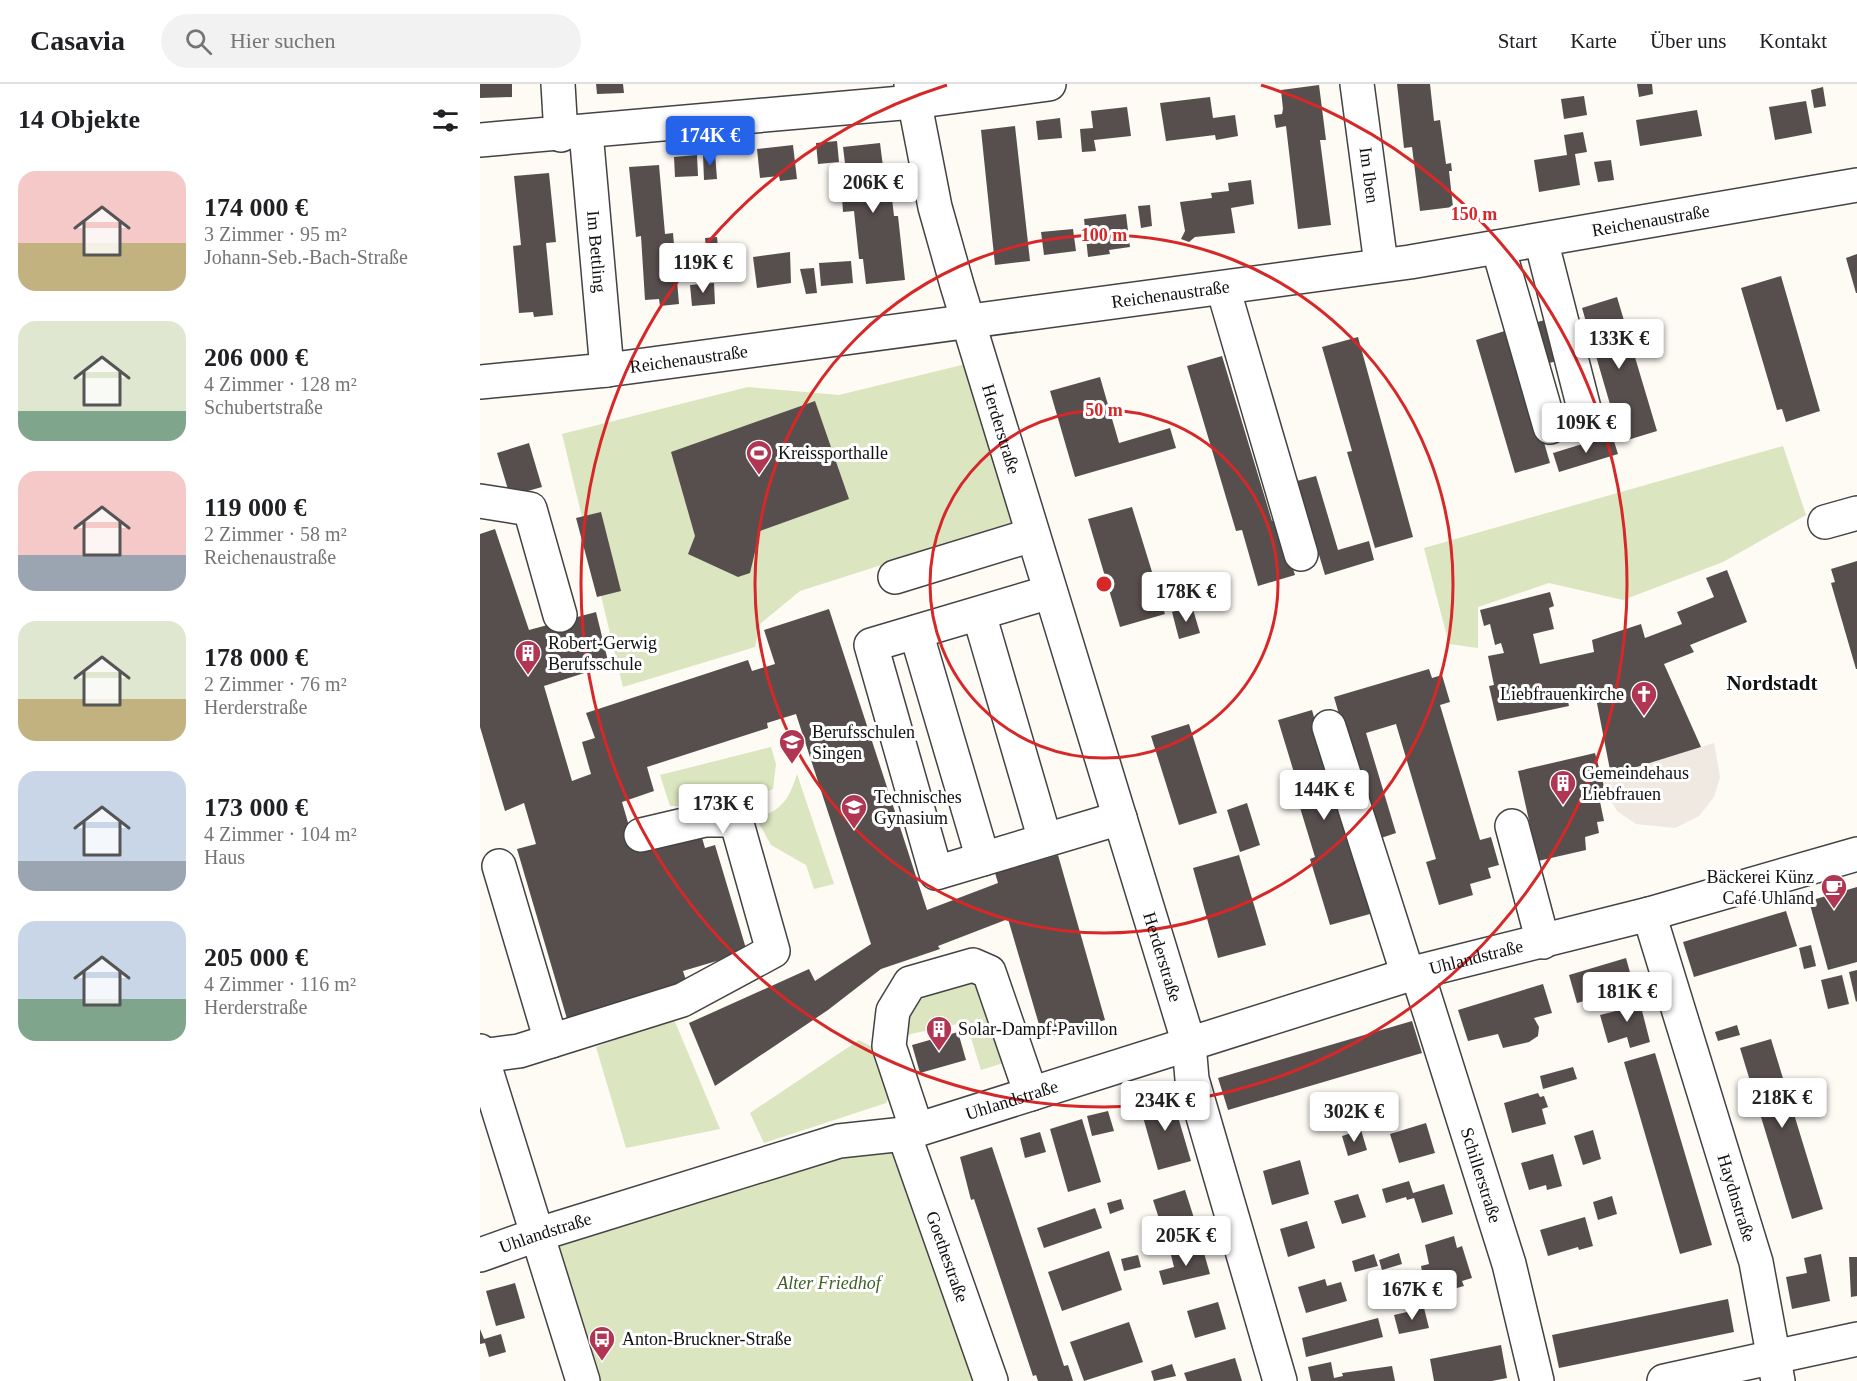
<!DOCTYPE html>
<html lang="de">
<head>
<meta charset="utf-8">
<style>
  body { margin:0; font-family:"Times New Roman",serif; background:#f2f2f2; color:#202124; height:100vh; display:flex; flex-direction:column; font-size:22px; white-space:nowrap }
  * { box-sizing:border-box; margin:0 }
  p { font-size:20px; color:#757577 }
  .icon { flex:none; width:33px; height:33px; fill:none; stroke:currentColor; stroke-width:2; stroke-linecap:round; stroke-linejoin:round }
  .map { position:relative; flex:1; overflow:hidden }
  .panel { display:flex; flex-direction:column; background:#fff; width:480px }
  .panel>* { flex:none }
  .price { position:absolute; translate:-50% -51px; padding:0 14px; border-radius:6px; background:#fff; color:#222; font-size:20px; line-height:39px; filter:drop-shadow(0 2px 3px #0008) }
  .price::after { content:''; position:absolute; left:50%; top:36px; width:18px; height:14px; margin-left:-9px; background:inherit; clip-path:polygon(0 0,100% 0,50% 100%) }
  .price.selected { background:#2563eb; color:#fff }
  ul { padding:0; list-style:none }
  li { display:flex; align-items:center; gap:18px; height:150px; padding:0 18px }
  li span { display:grid; place-items:center; flex:none; width:168px; height:120px; border-radius:18px; color:#555 }
  li>.icon { margin-inline-start:auto }
  span .icon { width:72px; height:72px; fill:#fffc; stroke-width:1 }
  li b { font-size:26px }
  h2 { display:flex; justify-content:space-between; align-items:center; height:72px; padding:0 18px; font-size:26px }
  header { display:flex; align-items:center; gap:36px; box-sizing:border-box; height:84px; padding:0 30px; background:#fff; border-bottom:2px solid #e0e0e0 }
  header strong { font-size:28px }
  nav { display:flex; gap:33px; margin-inline-start:auto; font-size:21px }
  .search { width:420px; height:54px; background:#f2f2f2; display:flex; align-items:center; gap:15px; box-sizing:border-box; padding:0 21px; border-radius:33px; color:#757577; font-size:22px }
  main { display:flex; flex:1; min-height:0 }
  .map>svg:first-child { display:block }
  .green { fill:#dbe5c0 }
  .plaza { fill:#efe9e2 }
  .building { fill:#574f4d }
  .lines { fill:none; stroke-linecap:round; stroke-linejoin:round }
  .minor-casing { stroke:#434343; stroke-width:36 }
  .minor { stroke:#fff; stroke-width:33 }
  .ring { fill:none; stroke:#d62828; stroke-width:3 }
  .labels { text-anchor:middle; stroke-width:6; stroke-linejoin:round; paint-order:stroke }
  .street-label { font-size:18px; fill:#101010; stroke:#fff }
  .poi-label { font-size:18px; fill:#101010; stroke:#fff; text-anchor:start }
  .park-label { font-size:18px; font-style:italic; fill:#3e6126; stroke:#fff }
  .quarter-label { font-size:21px; font-weight:bold; fill:#101010; stroke:#fff }
  .centre { fill:#d62828; stroke:#fff; stroke-width:3 }
  .ring-label { font-size:18px; text-anchor:middle; font-weight:bold; fill:#d62828; stroke:#fff; stroke-width:6; stroke-linejoin:round; paint-order:stroke }
</style>
</head>
<body>
<header>
<strong>Casavia</strong>
<div class="search"><svg class="icon" aria-label="search" viewBox="0 0 24 24"><circle cx="10" cy="10" r="6"/><path d="M15 15l6 6"/></svg>Hier suchen</div>
<nav><a>Start</a><a>Karte</a><a>Über uns</a><a>Kontakt</a></nav>
</header>
<main>
<section class="panel">
<h2>14 Objekte<svg class="icon" aria-label="filters" viewBox="0 0 24 24"><path d="M4 7h16M4 17h16"/><circle cx="9" cy="7" r="2"/><circle cx="15" cy="17" r="2"/></svg></h2>
<ul>
<li><span style="background:linear-gradient(#f6c9c9 60%,#c2b280 0)"><svg class="icon" aria-label="home" viewBox="0 0 24 24"><path d="M3 11l9-7 9 7M6 9v11h12V9"/></svg></span><div><b>174 000 €</b><p>3 Zimmer · 95 m²</p><p>Johann-Seb.-Bach-Straße</p></div></li>
<li><span style="background:linear-gradient(#dfe7d0 75%,#7fa58c 0)"><svg class="icon" aria-label="home" viewBox="0 0 24 24"><path d="M3 11l9-7 9 7M6 9v11h12V9"/></svg></span><div><b>206 000 €</b><p>4 Zimmer · 128 m²</p><p>Schubertstraße</p></div></li>
<li><span style="background:linear-gradient(#f6c9c9 70%,#9aa5b1 0)"><svg class="icon" aria-label="home" viewBox="0 0 24 24"><path d="M3 11l9-7 9 7M6 9v11h12V9"/></svg></span><div><b>119 000 €</b><p>2 Zimmer · 58 m²</p><p>Reichenaustraße</p></div></li>
<li><span style="background:linear-gradient(#dfe7d0 65%,#c2b280 0)"><svg class="icon" aria-label="home" viewBox="0 0 24 24"><path d="M3 11l9-7 9 7M6 9v11h12V9"/></svg></span><div><b>178 000 €</b><p>2 Zimmer · 76 m²</p><p>Herderstraße</p></div></li>
<li><span style="background:linear-gradient(#c9d6e8 75%,#9aa5b1 0)"><svg class="icon" aria-label="home" viewBox="0 0 24 24"><path d="M3 11l9-7 9 7M6 9v11h12V9"/></svg></span><div><b>173 000 €</b><p>4 Zimmer · 104 m²</p><p>Haus</p></div></li>
<li><span style="background:linear-gradient(#c9d6e8 65%,#7fa58c 0)"><svg class="icon" aria-label="home" viewBox="0 0 24 24"><path d="M3 11l9-7 9 7M6 9v11h12V9"/></svg></span><div><b>205 000 €</b><p>4 Zimmer · 116 m²</p><p>Herderstraße</p></div></li>
</ul>
</section>
<div class="map">
<svg width="1377" height="1297" viewBox="0 0 1377 1297">
  <rect width="100%" height="100%" fill="#fefaf4"/>
  <!-- green -->
  <path class="green" d="M490 279 536 438 320 507 280 540 275 563 143 603 82 350 268 303 359 311Z
    M1303 362 1326 431 1243 478 1143 516 1069 499 998 523V564L969 560 944 464Z
    M291 663 296 680 293 705C253 723 232 722 190 722L180 691Z
    M317 690 354 800 334 805 326 781 291 761 276 734C303 726 309 715 317 690Z
    M497 893 533 976 501 986 486 938 422 952 433 912Z
    M193 933 240 1045 146 1064 116 963Z
    M379 956 404 969 415 1001 406 1019 284 1059 270 1029Z
    M424 1050 511 1297H103L56 1151Z"/>
  <!-- plaza -->
  <path class="plaza" d="M1234 659 1240 693 1234 713 1219 732 1195 744 1156 740 1137 727 1125 706 1123 697 1131 691Z"/>
  <!-- building -->
  <path class="building" d="M0 0H32V13L0 14Z
    M116 0H143L144 9 117 10Z
    M917 0H950L954 37 960 36 966 80 971 79 972 87H969L973 123 940 127 932 63 924 64Z
    M1157 0H1172L1173 10 1159 13Z
    M839 1 846 56H840L851 141 818 145 806 42 796 44 794 31 802 30 803 25 801 6Z
    M1343 3 1346 22 1334 24 1331 6Z
    M1104 12 1107 31 1084 35 1081 15Z
    M730 13 733 34 755 31 758 52 736 56 735 51 686 57 680 19Z
    M1326 17 1332 49 1295 56 1289 23Z
    M647 23 651 52 614 56 616 67 602 68 600 45 613 44 611 27Z
    M1217 26 1222 52 1160 62 1156 36Z
    M580 34 582 54 558 56 556 37Z
    M535 42 550 177 515 181 501 46Z
    M1103 48 1107 68 1095 70 1100 101 1059 108 1054 76 1087 71 1084 51Z
    M357 57 359 78 338 80 336 59Z
    M400 59 405 98 410 97 414 132H418L425 196 386 200 383 175H379L374 127 363 128 362 113 369 112 363 63Z
    M313 61 317 95 300 97 299 92 280 94 277 65Z
    M235 69 237 95 224 96 223 70Z
    M217 71 218 92 195 93 194 73Z
    M1131 76 1134 96 1118 98 1114 78Z
    M179 81 185 150 193 149 199 220 180 222 179 215 165 216 161 152 156 153 149 83Z
    M69 89 76 158 66 159 73 231 54 233 53 228 39 229 33 162 41 161 34 92Z
    M771 96 774 120 751 124 755 149 715 153 709 158 701 155 705 147 700 118 732 114 731 109 749 107 748 99Z
    M670 121 672 142 661 144 658 122Z
    M646 130 650 163 629 166 630 170 608 173 604 135Z
    M593 145 596 167 564 171 561 148Z
    M237 153 239 173 227 175 225 154Z
    M310 168 311 199 277 204 273 173Z
    M1377 170V209H1376L1366 174Z
    M371 177 373 199 341 202 339 179Z
    M334 184 337 209 326 210 320 185Z
    M1301 192 1340 327 1306 338 1302 325 1297 326 1261 204Z
    M234 199 235 220 212 222 210 201Z
    M1137 213 1177 347 1141 358 1102 224Z
    M1068 235 1080 276 1059 282 1047 241Z
    M1031 245 1070 379 1035 389 996 256Z
    M878 253 933 453 895 464 867 368 872 367 842 263Z
    M742 272 792 437 798 435 815 491 778 502 762 446 756 447 707 282Z
    M620 293 639 359 690 344 696 364 595 393 570 307Z
    M335 317 369 415 280 447 270 489 258 493 208 470 215 452 191 368Z
    M1132 351 1138 370 1079 388 1073 369Z
    M49 359 62 403 30 412 17 369Z
    M836 392 858 466 889 457 894 476 845 491 817 397Z
    M652 423 685 530 640 543 608 435Z
    M121 428 141 507 117 513 96 434Z
    M15 445 49 546 116 528 129 581 64 602 92 697 111 690 102 658 115 654 106 629 268 576 272 587 295 580 284 546 349 525 447 826 518 799 515 789 578 771 625 936 563 954 528 835 458 862 460 865 401 885 348 926 235 1002 209 939 329 885 335 897 391 860 316 630 287 639 288 644 167 683 174 707 142 718 156 766 220 747 225 764 235 761 267 868 203 887 210 909 90 945 37 765 56 760 44 719 25 727 0 643V450Z
    M1377 477V585H1376L1351 499 1355 498 1351 485Z
    M1247 486 1267 538 1210 561 1214 568 1184 580 1221 663 1131 691 1114 604 1086 609 1089 622 1017 637 1009 602 1014 601 1008 572 1024 569 1021 559 1015 561 1010 540 1004 542 1000 526 1070 508 1074 522 1069 524 1074 545 1053 550 1060 580 1114 568 1112 556 1161 540 1165 554 1202 540 1197 528 1234 513 1226 494Z
    M712 522 720 549 699 555 692 528Z
    M949 585 952 594 962 591 970 618 960 621 1000 756 1011 753 1019 781 1008 784 1011 794 990 800 993 811 959 821 946 778 956 775 916 640 886 649 916 749 895 756 854 613Z
    M832 626 890 830 850 841 830 775 835 773 815 707 819 705 798 636Z
    M709 640 737 729 699 741 671 652Z
    M1115 669 1125 706 1118 708 1124 737 1117 738 1119 749 1105 753 1106 766 1058 777 1038 687Z
    M767 719 780 761 760 768 747 726Z
    M759 771 786 861 738 874 713 784Z
    M1377 803V878L1348 886 1329 817Z
    M1306 827 1317 862 1214 893 1203 858Z
    M1331 861 1336 882 1324 885 1319 864Z
    M1146 874 1154 903 1097 919 1089 891Z
    M1377 886V917L1376 918 1369 888Z
    M1362 891 1369 920 1348 925 1341 896Z
    M1063 900 1072 929 1054 934 1059 943 1058 952 1049 958 1023 964 1018 950 988 957 978 926Z
    M1158 911 1170 958 1150 964 1147 953 1128 959 1120 931 1140 926 1137 916Z
    M932 937 942 969 748 1026 738 994Z
    M1257 941 1260 951 1238 957 1235 948Z
    M478 948 486 976 440 989 432 961Z
    M1291 955 1343 1125 1312 1135 1260 964Z
    M1175 969 1232 1161 1200 1170 1144 978Z
    M1093 983 1097 995 1063 1005 1060 992Z
    M691 1009 711 1077 678 1086 659 1019Z
    M1058 1009 1060 1013 1064 1012 1068 1023 1062 1025 1066 1040 1032 1049 1024 1019Z
    M628 1027 634 1047 612 1052 607 1032Z
    M602 1035 621 1098 588 1108 570 1045Z
    M946 1039 955 1069 919 1079 910 1050Z
    M881 1046 887 1066 868 1072 862 1052Z
    M1113 1046 1121 1075 1103 1081 1094 1052Z
    M560 1048 566 1068 545 1074 540 1054Z
    M512 1063 584 1282 588 1281 593 1297H558L556 1291 553 1292 494 1115 491 1116 480 1073Z
    M1073 1070 1082 1102 1067 1106 1066 1101 1049 1106 1041 1079Z
    M820 1076 829 1110 792 1121 783 1087Z
    M929 1097 933 1109 964 1100 973 1130 942 1139 934 1114 927 1116 926 1113 906 1119 902 1105Z
    M705 1106 714 1134 682 1144 673 1116Z
    M878 1110 886 1133 862 1140 854 1117Z
    M1132 1112 1137 1130 1118 1136 1113 1118Z
    M641 1115 644 1125 630 1130 627 1119Z
    M615 1124 622 1144 564 1164 557 1144Z
    M1105 1133 1113 1162 1099 1166 1098 1163 1068 1172 1060 1146Z
    M827 1137 835 1164 808 1173 800 1145Z
    M974 1152 977 1164 982 1162 992 1194 982 1197 984 1202 970 1206 969 1201 958 1204 948 1197 942 1187 941 1182 949 1180 945 1161Z
    M722 1162 730 1190 683 1201 679 1187 694 1183 691 1171Z
    M629 1167 642 1206 582 1227 568 1188Z
    M919 1169 922 1180 902 1186 899 1176Z
    M894 1170 898 1182 875 1188 872 1177Z
    M1341 1170 1350 1217 1312 1225 1306 1193 1327 1189 1324 1174Z
    M658 1171 661 1183 644 1187 641 1175Z
    M1369 1173H1377V1212L1371 1213Z
    M845 1195 847 1202 861 1198 867 1217 826 1229 818 1203Z
    M35 1199 45 1234 16 1242 6 1207Z
    M1248 1215 1254 1248 1079 1284 1072 1251Z
    M738 1218 746 1245 715 1254 707 1227Z
    M944 1224 949 1244 919 1250 914 1231Z
    M898 1234 903 1253 826 1273 822 1254Z
    M649 1238 663 1278 604 1297 590 1258Z
    M0 1245 4 1255 21 1250 26 1268 9 1273 5 1259 0 1260Z
    M1021 1261 1027 1294 1012 1297H954L950 1275Z
    M755 1274 762 1297H707L704 1289Z
    M851 1278 854 1294 863 1292 862 1289 912 1282 915 1297H831L828 1283Z
    M692 1280 696 1292 674 1297 671 1287Z"/>
  <g class="lines">
    <!-- minor casing -->
    <g class="minor-casing">
      <g id="minor">
        <path d="M78 0 81 51"/>
        <path id="s1" d="M431 0 455 123 477 201 709 960 712 995 800 1297"/>
        <path id="s2" d="M877 0 901 180"/>
        <path id="s3" d="M106 48 127 286"/>
        <path d="M0 56 433 18 569 0"/>
        <path d="M1061 156 1107 336"/>
        <path d="M1018 163 1070 343"/>
        <path d="M743 204 821 470"/>
        <path id="s4" d="M0 298 127 286 930 178 1377 101"/>
        <path d="M0 417 50 425 80 531"/>
        <path d="M1345 438 1377 429"/>
        <path d="M415 493 552 451"/>
        <path d="M570 508 391 561 456 789 640 734"/>
        <path d="M499 530 565 756"/>
        <path d="M436 548 503 775"/>
        <path d="M849 643 928 891"/>
        <path d="M1032 742 1063 858"/>
        <path d="M19 782 71 957"/>
        <path id="s5" d="M1169 830 1276 1178 1298 1297"/>
        <path id="s6" d="M937 888 1029 1180 1057 1297"/>
        <path d="M0 967 103 1297"/>
        <path d="M1 972 39 967 202 916 293 867 256 736H225L161 751"/>
        <path d="M437 1046 409 962 413 927 430 899 493 881 509 888 551 1010"/>
        <path id="s7" d="M424 1050 511 1297"/>
        <path id="s8" d="M0 1171 56 1151 359 1057 424 1050 937 888 1169 830 1377 770"/>
        <path d="M1184 1297 1377 1255"/>
      </g>
    </g>
    <!-- minor -->
    <use href="#minor" class="minor"/>
  </g>
  <!-- distance rings -->
  <g class="ring">
    <circle cx="624" cy="500" r="174"/>
    <circle cx="624" cy="500" r="349"/>
    <path d="M781 1A523 523 0 1 1 467 1"/>
  </g>
  <!-- icons -->
  <defs>
    <g id="stadium-pin" transform="scale(1.35)"><path d="M0 17L-7.5 6A9.5 9.5 0 1 1 7.5 6Z" fill="#b13654" stroke="#fff"/><path d="M0-5a6.5 5 0 1 0 0 10a6.5 5 0 1 0 0-10ZM-3.5-1.8h7v3.6h-7Z" fill="#fff"/></g>
    <g id="building-pin" transform="scale(1.35)"><path d="M0 17L-7.5 6A9.5 9.5 0 1 1 7.5 6Z" fill="#b13654" stroke="#fff"/><path d="M-4-6H4V6H1V3H-1V6H-4ZM-2.5-4.3h1.7v1.8h-1.7ZM.8-4.3h1.7v1.8H.8ZM-2.5-1h1.7V.8h-1.7ZM.8-1h1.7V.8H.8Z" fill="#fff"/></g>
    <g id="church-pin" transform="scale(1.35)"><path d="M0 17L-7.5 6A9.5 9.5 0 1 1 7.5 6Z" fill="#b13654" stroke="#fff"/><path d="M-1.2-6h2.4v3.5h3.3v2.4h-3.3V6h-2.4V-.1h-3.3v-2.4h3.3Z" fill="#fff"/></g>
    <g id="school-pin" transform="scale(1.35)"><path d="M0 17L-7.5 6A9.5 9.5 0 1 1 7.5 6Z" fill="#b13654" stroke="#fff"/><path d="M0-5L7-2L0 1L-7-2ZM-4 1L0 2.5L4 1V4Q0 6-4 4Z" fill="#fff"/></g>
    <g id="cafe-pin" transform="scale(1.35)"><path d="M0 17L-7.5 6A9.5 9.5 0 1 1 7.5 6Z" fill="#b13654" stroke="#fff"/><path d="M-5.5-4.5H6V0H3Q3 3.5 0 3.5H-2.5Q-5.5 3.5-5.5 0ZM3-3.2v2h1.7v-2ZM-6 4.5H4V6H-6Z" fill="#fff"/></g>
    <g id="bus-pin" transform="scale(1.35)"><path d="M0 17L-7.5 6A9.5 9.5 0 1 1 7.5 6Z" fill="#b13654" stroke="#fff"/><path d="M-5-6H5V4H4V6H2V4H-2V6H-4V4H-5ZM-3.5-4V0h7V-4ZM-3.5 1.2v1.5H-2V1.2ZM2 1.2v1.5H3.5V1.2Z" fill="#fff"/></g>
  </defs>
  <g fill-rule="evenodd">
    <use href="#stadium-pin" x="279" y="369"/>
    <use href="#building-pin" x="48" y="569"/>
    <use href="#church-pin" x="1164" y="610"/>
    <use href="#school-pin" x="312" y="658"/>
    <use href="#building-pin" x="1083" y="699"/>
    <use href="#school-pin" x="374" y="723"/>
    <use href="#cafe-pin" x="1354" y="803"/>
    <use href="#building-pin" x="459" y="945"/>
    <use href="#bus-pin" x="122" y="1255"/>
  </g>
  <g class="labels">
    <!-- street labels -->
    <g class="street-label">
      <text dy="6" stroke="none"><textPath href="#s2" startOffset="92">Im Iben</textPath></text>
      <text dy="6" stroke="none"><textPath href="#s4" startOffset="1182">Reichenaustraße</textPath></text>
      <text dy="6" stroke="none"><textPath href="#s3" startOffset="120">Im Bettling</textPath></text>
      <text dy="6" stroke="none"><textPath href="#s4" startOffset="696">Reichenaustraße</textPath></text>
      <text dy="6" stroke="none"><textPath href="#s4" startOffset="210">Reichenaustraße</textPath></text>
      <text dy="6" stroke="none"><textPath href="#s1" startOffset="357">Herderstraße</textPath></text>
      <text dy="6" stroke="none"><textPath href="#s1" startOffset="909">Herderstraße</textPath></text>
      <text dy="6" stroke="none"><textPath href="#s8" startOffset="1041">Uhlandstraße</textPath></text>
      <text dy="6" stroke="none"><textPath href="#s8" startOffset="555">Uhlandstraße</textPath></text>
      <text dy="6" stroke="none"><textPath href="#s6" startOffset="213">Schillerstraße</textPath></text>
      <text dy="6" stroke="none"><textPath href="#s5" startOffset="297">Haydnstraße</textPath></text>
      <text dy="6" stroke="none"><textPath href="#s8" startOffset="69">Uhlandstraße</textPath></text>
      <text dy="6" stroke="none"><textPath href="#s7" startOffset="130">Goethestraße</textPath></text>
    </g>
    <!-- poi labels -->
    <g class="poi-label">
      <text x="298" y="375">Kreissporthalle</text>
      <text x="68" y="565">Robert-Gerwig<tspan x="68" dy="21">Berufsschule</tspan></text>
      <text x="1144" y="616" text-anchor="end">Liebfrauenkirche</text>
      <text x="332" y="654">Berufsschulen<tspan x="332" dy="21">Singen</tspan></text>
      <text x="1102" y="695">Gemeindehaus<tspan x="1102" dy="21">Liebfrauen</tspan></text>
      <text x="394" y="719">Technisches<tspan x="394" dy="21">Gynasium</tspan></text>
      <text x="1334" y="799" text-anchor="end">Bäckerei Künz<tspan x="1334" dy="21">Café Uhland</tspan></text>
      <text x="478" y="951">Solar-Dampf-Pavillon</text>
      <text x="142" y="1261">Anton-Bruckner-Straße</text>
    </g>
    <!-- park labels -->
    <g class="park-label">
      <text x="349" y="1205">Alter Friedhof</text>
    </g>
    <!-- quarter labels -->
    <g class="quarter-label">
      <text x="1292" y="606">Nordstadt</text>
    </g>
  </g>
  <circle cx="624" cy="500" r="9" class="centre"/>
  <g class="ring-label">
    <text x="994" y="136">150 m</text>
    <text x="624" y="157">100 m</text>
    <text x="624" y="332">50 m</text>
  </g>
</svg>
<b class="price selected" style="left:230px;top:83px">174K €</b>
<b class="price" style="left:393px;top:130px">206K €</b>
<b class="price" style="left:223px;top:210px">119K €</b>
<b class="price" style="left:1139px;top:286px">133K €</b>
<b class="price" style="left:1106px;top:370px">109K €</b>
<b class="price" style="left:706px;top:539px">178K €</b>
<b class="price" style="left:844px;top:737px">144K €</b>
<b class="price" style="left:243px;top:751px">173K €</b>
<b class="price" style="left:1147px;top:939px">181K €</b>
<b class="price" style="left:1302px;top:1045px">218K €</b>
<b class="price" style="left:685px;top:1048px">234K €</b>
<b class="price" style="left:874px;top:1059px">302K €</b>
<b class="price" style="left:706px;top:1183px">205K €</b>
<b class="price" style="left:932px;top:1237px">167K €</b>
</div>
</main>
</body>
</html>
